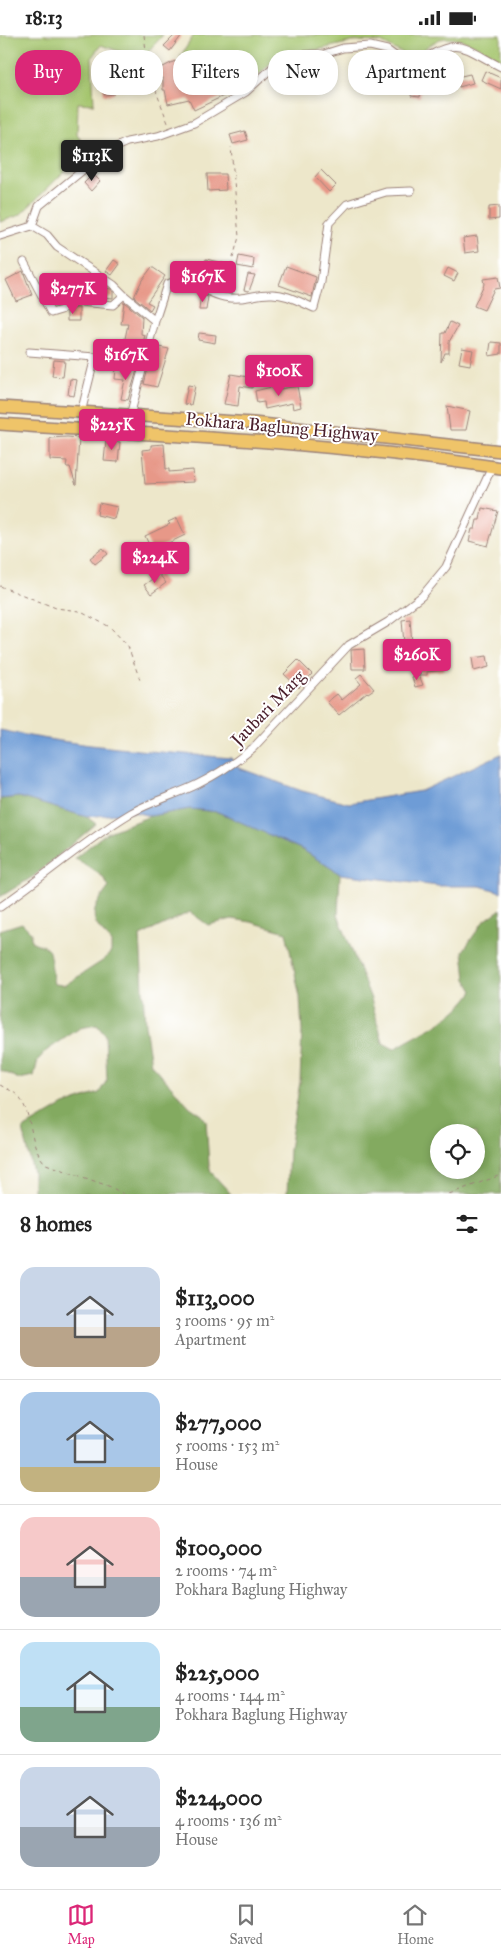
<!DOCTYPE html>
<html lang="en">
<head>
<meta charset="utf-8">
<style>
  body { margin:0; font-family:"IM FELL Great Primer",serif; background:#f2f2f2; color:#222; height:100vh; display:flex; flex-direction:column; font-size:19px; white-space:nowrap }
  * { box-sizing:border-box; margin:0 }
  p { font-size:16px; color:#767676 }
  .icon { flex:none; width:28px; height:28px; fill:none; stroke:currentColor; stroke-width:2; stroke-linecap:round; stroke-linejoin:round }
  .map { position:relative; height:1159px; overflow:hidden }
  .drawer { display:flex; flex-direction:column; background:#fff; flex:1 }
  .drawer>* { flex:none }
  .guide { position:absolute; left:15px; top:15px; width:471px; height:45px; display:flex; gap:10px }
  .controls { position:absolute; left:430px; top:1089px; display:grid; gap:10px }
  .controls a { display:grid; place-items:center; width:55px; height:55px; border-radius:50%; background:#fff; box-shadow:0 2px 8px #0003; font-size:25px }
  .price { position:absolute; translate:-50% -42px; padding:0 11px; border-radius:5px; background:#db2777; color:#fff; font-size:16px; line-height:32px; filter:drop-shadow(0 1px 2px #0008) }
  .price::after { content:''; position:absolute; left:50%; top:30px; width:15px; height:11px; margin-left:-8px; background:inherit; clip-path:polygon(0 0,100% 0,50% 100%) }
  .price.on { background:#222; color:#fff }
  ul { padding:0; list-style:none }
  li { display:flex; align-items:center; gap:15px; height:125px; padding:0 20px }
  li+li { border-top:1px solid #e0e0e0 }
  li span { display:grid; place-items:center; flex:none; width:140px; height:100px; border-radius:15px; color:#555 }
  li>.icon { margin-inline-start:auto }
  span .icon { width:60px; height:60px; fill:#fffc; stroke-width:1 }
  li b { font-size:21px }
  h2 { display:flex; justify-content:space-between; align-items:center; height:60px; padding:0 20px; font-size:21px }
  .tag { padding:0 18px; border-radius:20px; background:#fff; box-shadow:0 2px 8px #0003; font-size:18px; line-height:45px }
  .tag.on { background:#db2777; color:#fff }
  .status { display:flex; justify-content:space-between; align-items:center; height:35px; padding:0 25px; background:#fff; direction:ltr }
  .status svg { height:14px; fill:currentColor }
  .dock { display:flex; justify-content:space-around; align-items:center; height:70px; border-top:1px solid #e0e0e0; background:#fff; font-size:14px; color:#767676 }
  .dock a { display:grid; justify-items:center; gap:2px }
  .dock .on { color:#db2777 }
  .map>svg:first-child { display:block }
  .green { fill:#a4c56d; stroke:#77724c }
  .forest { fill:#83aa60; stroke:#666446; fill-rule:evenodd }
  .water { fill:#6e9cd6; stroke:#5c5e80 }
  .building { fill:#e79888 }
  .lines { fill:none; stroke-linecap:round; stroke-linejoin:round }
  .minor-casing { stroke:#9c837a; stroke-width:9 }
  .trunk-casing { stroke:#9c837a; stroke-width:14 }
  .path { stroke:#9c837a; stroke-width:1; stroke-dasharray:4 4; stroke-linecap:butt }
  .minor { stroke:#fff; stroke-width:7 }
  .trunk { stroke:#efc469; stroke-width:11 }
  .labels { text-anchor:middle; stroke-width:4; stroke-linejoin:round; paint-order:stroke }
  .street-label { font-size:18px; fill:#4a1f2b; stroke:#fff }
</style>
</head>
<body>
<div class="status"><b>18:13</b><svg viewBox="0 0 49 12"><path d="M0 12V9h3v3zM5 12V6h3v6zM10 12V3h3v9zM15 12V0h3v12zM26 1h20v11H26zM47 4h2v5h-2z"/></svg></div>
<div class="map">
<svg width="501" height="1159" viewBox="0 0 501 1159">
  <rect width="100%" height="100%" fill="#fff"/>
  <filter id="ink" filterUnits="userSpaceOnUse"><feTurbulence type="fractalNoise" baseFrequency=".02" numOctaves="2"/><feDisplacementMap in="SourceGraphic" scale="10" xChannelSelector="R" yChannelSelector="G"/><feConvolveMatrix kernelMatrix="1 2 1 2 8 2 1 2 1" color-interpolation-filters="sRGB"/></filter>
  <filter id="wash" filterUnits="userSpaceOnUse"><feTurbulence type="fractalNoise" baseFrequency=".0096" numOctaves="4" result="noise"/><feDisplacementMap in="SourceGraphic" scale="20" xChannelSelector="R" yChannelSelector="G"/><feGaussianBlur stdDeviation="1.12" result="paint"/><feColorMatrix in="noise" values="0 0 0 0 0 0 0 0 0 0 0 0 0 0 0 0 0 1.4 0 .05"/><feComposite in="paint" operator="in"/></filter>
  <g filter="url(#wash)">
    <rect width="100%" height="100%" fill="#ede7ca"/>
    <!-- green -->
    <path class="green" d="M0 0H163L141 24 101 10 92 22 94 69 78 68 77 100 91 118 63 138 20 180 0 187Z
      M194 0H501V27C484 15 463 0 440 4 429 9 422 19 409 22L381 7 356 6 317 15 281 18 244 54 218 24 203 23 192 32 180 22Z"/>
    <!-- forest -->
    <path class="forest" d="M19 762 87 782 96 789 34 841 0 862V764Z
      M190 774 218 777 244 788 303 815 340 839 338 880 371 964 383 1008 394 1014C422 997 455 984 473 956L466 944 463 916 483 887 501 874V1159H287L289 1114 300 1047 302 996 300 962 286 897 251 887 232 884 208 890 190 877 140 901 145 990 151 1029 190 1072 202 1080 206 1086 209 1130 211 1137 231 1159H33V1138L23 1094 64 1070 99 1058 107 1045 105 1000 97 990 80 993 46 1016 38 1025 34 1041 19 1044 0 1035V895L22 888 31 897V906C36 909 43 910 47 913 51 916 52 942 54 949L65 950 104 925 111 917V906C87 884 91 876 109 852L102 841 75 823 106 798 150 781ZM439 1098H476V1135H439Z"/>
    <!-- water -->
    <path class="water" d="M0 695C76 712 154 716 231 723L239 733 302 756 349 768 421 756 501 719V857L480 851H438L340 839 303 815 218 777 190 774 150 781 134 777 87 782 19 762 0 764Z"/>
    <g id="blocks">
      <!-- building -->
      <path class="building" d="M175 0H182L170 16 164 11Z
        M109 25H119L120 40H112L114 59 104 60 100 28 109 27Z
        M175 26 185 45 215 30 224 46 228 44 234 56 194 75 189 64 168 69 165 55H163V43L128 54 125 40 156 31 149 39Z
        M391 36 432 41 431 49 422 48 420 62 411 61 413 47 390 45Z
        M485 36 501 43V54L481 45Z
        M470 39 473 48 459 52 457 42Z
        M245 96 248 105 233 109 230 100Z
        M321 135 336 150 329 157 315 142Z
        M93 139 100 146 91 156 84 148Z
        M207 139H225L226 155 208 156Z
        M499 171V184L489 185V172Z
        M477 201 479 216 465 218 463 203Z
        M239 221 254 224 253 234 237 231Z
        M206 224 226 229 221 248 202 244Z
        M114 225 120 229 112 240 106 236Z
        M286 231 316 242 312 262 279 250Z
        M152 232 165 241 147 267 153 270 150 275 134 262 142 245Z
        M448 233 458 238 454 246 444 241Z
        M23 236 32 260 16 266 6 245Z
        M248 239 255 240 249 256 244 255Z
        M498 242 500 253 494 254 484 275 474 271 484 249 483 244Z
        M92 247 101 248V252L111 254 113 257V263L91 261Z
        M54 254 63 256 60 268 51 266Z
        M201 259 208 262 206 275H199Z
        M124 267 142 282 141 299 145 300 139 324 121 323 128 289H121Z
        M70 273H79V286H67V276Z
        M450 287 458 291 449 307V318H445L441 327 442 298H445Z
        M199 298 216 300 215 308 198 305Z
        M491 307 501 308V319L489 321Z
        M154 311 169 314 157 352 144 349Z
        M462 313 473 315 470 330 459 328Z
        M54 325 65 326 63 342 52 341Z
        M116 333 137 335 128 365 121 364 125 345 115 344Z
        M231 339 254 343 252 353 240 351 238 371 224 369Z
        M70 344 77 345 74 361 68 360Z
        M188 350 195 351 191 370 184 369Z
        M280 350 281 354 297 351 301 372 293 374 292 368 265 374 264 367 257 368 255 356Z
        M447 371 470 376 466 395H450Z
        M67 402 79 403 76 450 70 432H66L67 426 50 425V403Z
        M106 406 120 407 118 427 104 426Z
        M164 409 166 434H169V437L193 435 194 447 145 449 142 415 151 414V410Z
        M99 468 117 472 114 484 97 480Z
        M482 473 498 476 488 511 469 506 472 494H475L477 485H480Z
        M177 483 185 500 152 516 145 501 170 489 168 487Z
        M103 513 108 519 95 529 90 523Z
        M159 539 166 548 151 559 144 550Z
        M410 584 412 609H404L402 585Z
        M364 614 365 634H352L351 615Z
        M442 615 444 635 427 637V640H420L419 621 434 619V616Z
        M487 621 489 632 474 636 472 623Z
        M298 625 312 639 299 653 284 639Z
        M361 639 374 654 368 658 367 657 339 680 327 667 337 659 342 665 361 649 356 643Z
        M419 640 423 650 415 652 412 642Z"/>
    </g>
  </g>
  <g filter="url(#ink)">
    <use href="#blocks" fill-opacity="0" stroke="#9c837a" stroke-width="1"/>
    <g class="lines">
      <!-- minor casing -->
      <g class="minor-casing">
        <path id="minor" d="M32 191 39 171 105 117 127 107 158 101 194 88 246 57 286 20 324 19 343 13 370 11 387 15 405 28H418C459 0 462 12 501 32
          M0 201 32 191 47 200 57 212 114 250 124 260
          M24 227 51 278 61 275 69 266 113 270 124 260 155 286 130 381
          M155 286 167 249C191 239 202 258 224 262 244 266 252 259 270 259 285 258 300 267 314 273L321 247 329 188 347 169 386 157 411 156
          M29 317 95 322 81 378
          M95 322 104 327 143 330
          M0 872C45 841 84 806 131 778 152 766 176 760 198 749 218 739 236 727 253 713L349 610 388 587 422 561 446 532 492 432"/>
      </g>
      <!-- trunk casing -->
      <g class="trunk-casing">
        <path id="trunk" d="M0 372 253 388 501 416
          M0 389C167 401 335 407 501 433"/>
      </g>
      <!-- path -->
      <path class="path" d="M144 0 147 23 154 37 156 56 168 88
        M224 254 239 202 231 112
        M0 551 56 573 79 576 110 592 128 611 141 648
        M0 1050C5 1053 13 1056 17 1060 35 1079 27 1111 46 1129L111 1152 123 1159
        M449 1159 501 1140"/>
      <!-- minor -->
      <use href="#minor" class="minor"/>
      <!-- trunk -->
      <use href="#trunk" class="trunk"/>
    </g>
  </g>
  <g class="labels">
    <!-- street labels -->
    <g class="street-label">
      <text transform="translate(282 392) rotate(5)" y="6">Pokhara Baglung Highway</text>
      <text transform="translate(268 673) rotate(-46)" y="6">Jaubari Marg</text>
    </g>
  </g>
</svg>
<div class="controls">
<a><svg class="icon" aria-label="locate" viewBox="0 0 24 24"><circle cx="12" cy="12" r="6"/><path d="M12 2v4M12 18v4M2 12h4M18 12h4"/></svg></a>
</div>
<b class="price on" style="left:92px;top:147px">$113K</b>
<b class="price" style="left:203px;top:268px">$167K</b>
<b class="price" style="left:73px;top:280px">$277K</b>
<b class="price" style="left:126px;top:346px">$167K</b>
<b class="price" style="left:279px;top:362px">$100K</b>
<b class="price" style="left:112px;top:416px">$225K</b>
<b class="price" style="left:155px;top:549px">$224K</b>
<b class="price" style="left:417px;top:646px">$260K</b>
<div class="guide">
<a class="tag on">Buy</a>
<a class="tag">Rent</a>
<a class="tag">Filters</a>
<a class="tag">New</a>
<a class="tag">Apartment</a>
</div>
</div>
<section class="drawer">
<h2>8 homes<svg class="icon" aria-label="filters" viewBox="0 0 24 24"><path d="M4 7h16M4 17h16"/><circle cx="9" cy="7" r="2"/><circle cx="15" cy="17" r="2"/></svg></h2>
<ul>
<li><span style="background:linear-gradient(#c9d6e8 60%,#b9a48a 0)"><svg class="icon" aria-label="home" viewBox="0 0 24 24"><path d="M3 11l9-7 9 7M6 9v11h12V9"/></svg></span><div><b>$113,000</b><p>3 rooms · 95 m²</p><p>Apartment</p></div></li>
<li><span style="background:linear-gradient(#a9c7e8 75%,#c2b280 0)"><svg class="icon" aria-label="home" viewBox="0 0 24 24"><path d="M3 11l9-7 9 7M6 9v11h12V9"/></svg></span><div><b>$277,000</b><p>5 rooms · 153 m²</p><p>House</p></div></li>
<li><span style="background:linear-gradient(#f6c9c9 60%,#9aa5b1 0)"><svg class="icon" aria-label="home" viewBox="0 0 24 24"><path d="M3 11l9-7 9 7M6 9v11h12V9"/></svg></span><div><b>$100,000</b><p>2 rooms · 74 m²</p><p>Pokhara Baglung Highway</p></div></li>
<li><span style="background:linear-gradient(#bfe0f5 65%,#7fa58c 0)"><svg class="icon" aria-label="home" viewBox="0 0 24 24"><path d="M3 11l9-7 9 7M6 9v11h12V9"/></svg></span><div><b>$225,000</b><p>4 rooms · 144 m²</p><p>Pokhara Baglung Highway</p></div></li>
<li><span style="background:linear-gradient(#c9d6e8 60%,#9aa5b1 0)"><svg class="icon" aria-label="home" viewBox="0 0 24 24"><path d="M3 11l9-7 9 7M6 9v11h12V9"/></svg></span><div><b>$224,000</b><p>4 rooms · 136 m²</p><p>House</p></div></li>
</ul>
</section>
<nav class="dock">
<a class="on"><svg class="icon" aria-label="map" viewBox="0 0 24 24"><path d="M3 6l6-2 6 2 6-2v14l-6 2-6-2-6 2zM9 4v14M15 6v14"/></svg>Map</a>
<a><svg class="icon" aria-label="saved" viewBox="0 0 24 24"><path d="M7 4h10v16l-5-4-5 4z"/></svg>Saved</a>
<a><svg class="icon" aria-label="home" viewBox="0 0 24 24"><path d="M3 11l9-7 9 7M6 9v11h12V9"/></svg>Home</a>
</nav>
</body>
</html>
